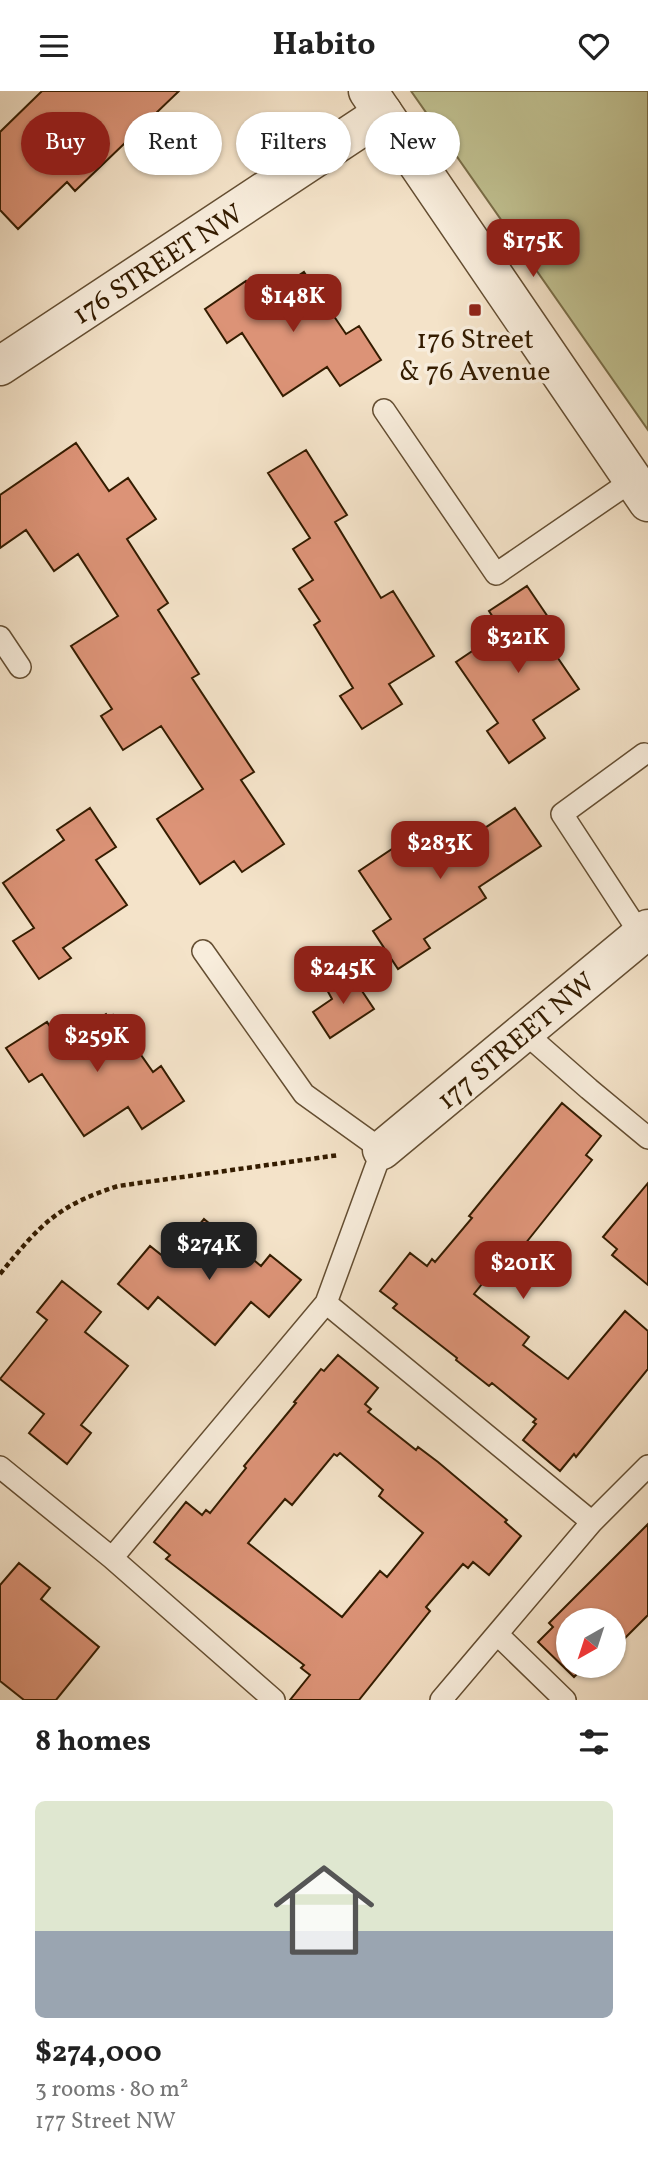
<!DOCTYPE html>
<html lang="en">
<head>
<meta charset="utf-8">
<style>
  body { margin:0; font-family:Vollkorn,serif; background:#f2f2f2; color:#222; height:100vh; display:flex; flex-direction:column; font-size:26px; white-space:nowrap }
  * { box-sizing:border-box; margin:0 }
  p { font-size:23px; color:#767676 }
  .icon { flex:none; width:38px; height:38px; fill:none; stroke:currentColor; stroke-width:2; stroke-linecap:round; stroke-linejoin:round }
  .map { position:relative; height:1609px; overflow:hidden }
  .sheet { display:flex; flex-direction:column; background:#fff; flex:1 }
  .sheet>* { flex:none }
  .top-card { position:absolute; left:21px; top:21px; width:607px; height:63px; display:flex; gap:14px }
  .needle { width:46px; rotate:219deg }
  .tools { position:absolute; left:556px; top:1517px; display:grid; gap:14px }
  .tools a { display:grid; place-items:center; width:70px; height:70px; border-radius:50%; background:#fff; box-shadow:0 2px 5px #0004; font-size:35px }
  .price { position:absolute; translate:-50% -60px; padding:0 16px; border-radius:14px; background:#8f2418; color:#fff; font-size:23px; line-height:46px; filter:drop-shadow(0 2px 4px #0008) }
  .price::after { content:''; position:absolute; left:50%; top:42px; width:21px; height:16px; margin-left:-10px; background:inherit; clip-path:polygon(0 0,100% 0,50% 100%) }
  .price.on { background:#222; color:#fff }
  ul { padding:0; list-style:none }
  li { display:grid; align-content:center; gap:14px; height:371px; padding:0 35px }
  li span { display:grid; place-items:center; height:217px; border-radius:10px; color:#555 }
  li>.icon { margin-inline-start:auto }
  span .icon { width:126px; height:126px; fill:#fffc; stroke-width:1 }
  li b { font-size:30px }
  h2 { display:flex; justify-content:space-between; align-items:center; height:84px; padding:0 35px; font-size:30px }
  .pill { padding:0 24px; border-radius:32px; background:#fff; box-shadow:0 2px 5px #0004; font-size:24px; line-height:63px }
  .pill.on { background:#8f2418; color:#fff }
  header { display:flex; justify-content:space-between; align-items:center; height:91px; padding:0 35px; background:#fff; font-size:32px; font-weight:700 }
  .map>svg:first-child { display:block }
  .green { fill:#c1c292; stroke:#7a6f49; stroke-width:2 }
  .building { fill:#dc9377; stroke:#341c00; stroke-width:2; fill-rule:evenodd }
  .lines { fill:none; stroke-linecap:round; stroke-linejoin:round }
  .service-casing { stroke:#644e32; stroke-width:24 }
  .minor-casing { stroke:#644e32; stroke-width:41 }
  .tertiary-casing { stroke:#644e32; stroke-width:41 }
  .path { stroke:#341c00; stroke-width:4.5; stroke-dasharray:5 3.5; stroke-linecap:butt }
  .service { stroke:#f8eddc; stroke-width:21 }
  .minor { stroke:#f8eddc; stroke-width:38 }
  .tertiary { stroke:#f8eddc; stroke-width:38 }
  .poi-dot { fill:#8f2418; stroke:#f8eddc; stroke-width:2.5 }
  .labels { text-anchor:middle; stroke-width:7; stroke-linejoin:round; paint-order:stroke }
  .street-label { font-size:28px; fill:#341c00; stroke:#f8eddc }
  .poi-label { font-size:28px; fill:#341c00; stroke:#f8eddc }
</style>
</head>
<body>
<header><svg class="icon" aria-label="menu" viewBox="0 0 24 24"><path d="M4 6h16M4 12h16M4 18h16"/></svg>Habito<svg class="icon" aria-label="heart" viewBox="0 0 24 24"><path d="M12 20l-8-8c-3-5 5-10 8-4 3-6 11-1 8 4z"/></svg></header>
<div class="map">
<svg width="648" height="1609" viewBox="0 0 648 1609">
  <rect width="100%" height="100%" fill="#f4e3c9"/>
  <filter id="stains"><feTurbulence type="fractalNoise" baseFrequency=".00286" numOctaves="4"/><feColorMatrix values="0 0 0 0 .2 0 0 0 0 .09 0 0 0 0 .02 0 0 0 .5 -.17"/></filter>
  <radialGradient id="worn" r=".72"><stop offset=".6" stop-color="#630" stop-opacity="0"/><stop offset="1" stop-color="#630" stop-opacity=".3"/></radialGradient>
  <!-- green -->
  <path class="green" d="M411 0H648V339Z"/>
  <!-- building -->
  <path class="building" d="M42 0H179L75 100 67 91 18 138 0 119V41Z
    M304 181 346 243 359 235 381 269 340 295 327 276 283 305 242 242 227 252 205 218 246 190 260 210Z
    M76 352 109 400 128 387 156 428 127 448 168 512 158 519 199 583 192 587 254 681 241 689 284 753 242 781 234 770 200 793 157 728 203 698 161 635 123 659 101 625 112 618 71 555 118 525 78 463 54 480 26 439 0 457V404Z
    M306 359 347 424 335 431 381 507 393 500 434 565 389 593 402 613 362 638 340 605 353 597 314 534 320 530 299 498 313 489 293 458 310 447 268 382Z
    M527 495 548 526 536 535 579 598 533 629 545 647 509 672 487 640 498 632 456 571 502 540 489 520Z
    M90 717 116 756 96 769 127 814 63 857 71 867 39 888 13 850 34 837 3 792 64 749 57 739Z
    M515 717 541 755 479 796 486 807 424 848 430 857 398 878 373 840 391 828 359 780 425 736 444 764Z
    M350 882 374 918 330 947 313 921 332 908 326 897Z
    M106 923 109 927 113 924 153 981 161 975 184 1010 142 1038 128 1016 84 1045 42 983 29 991 6 957 47 931 61 953Z
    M562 1012 601 1045 586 1064 592 1069 517 1163 510 1158 474 1203 529 1246 523 1254 568 1288 625 1220 648 1240V1278L576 1366 574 1363 560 1380 523 1349 536 1333 533 1331 536 1328 492 1292 489 1295 456 1269 457 1267 393 1217 397 1213 380 1200 410 1162 427 1175 432 1168 435 1171 472 1127 469 1125Z
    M648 1092V1194L612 1164 617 1158 603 1146Z
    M204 1128 261 1175 270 1164 301 1189 269 1226 251 1211 215 1254 158 1206 148 1218 118 1193 150 1155 169 1170Z
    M62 1190 101 1221 85 1241 128 1275 81 1334 91 1342 67 1373 29 1342 44 1323 0 1288 47 1229 37 1221Z
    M338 1264 378 1297 365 1313 371 1318 368 1321 416 1359 418 1356 438 1371 507 1429 505 1431 521 1445 489 1484 473 1471 468 1477 463 1473 426 1516 430 1520 359 1609H290L310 1584 301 1577 304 1574 166 1468 170 1464 154 1451 186 1411 202 1424 206 1419 210 1422 246 1377 244 1375 296 1312 294 1311 321 1278 324 1280ZM340 1362 383 1399 379 1405 423 1442 387 1486 380 1480 342 1526 248 1452 285 1408 292 1414 334 1363 337 1365Z
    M648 1433V1524L614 1558V1530H569V1575H585L574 1586 538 1551 553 1536 549 1532Z
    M19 1472 50 1497 41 1508 99 1556 56 1609H24L0 1590V1494Z"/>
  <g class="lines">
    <!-- service casing -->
    <g class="service-casing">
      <path id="service" d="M384 319 496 483 633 389
        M0 546 20 576
        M641 844 562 723 644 663
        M524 941 589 998 648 1047
        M326 1212 592 1431
        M0 1376 112 1467 326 1212 382 1059 304 1003 203 860
        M112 1467 274 1609
        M497 1543 565 1609
        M441 1609 592 1431 648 1375"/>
    </g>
    <!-- minor casing -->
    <g class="minor-casing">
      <path id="minor" d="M0 275 383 22
        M382 1059 648 838"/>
    </g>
    <!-- tertiary casing -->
    <g class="tertiary-casing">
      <path id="tertiary" d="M368 0 648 411"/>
    </g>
    <!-- path -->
    <path class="path" d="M0 1183C40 1134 56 1115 118 1095L339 1064"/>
    <!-- service -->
    <use href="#service" class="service"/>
    <!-- minor -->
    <use href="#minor" class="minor"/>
    <!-- tertiary -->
    <use href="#tertiary" class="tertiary"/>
  </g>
  <!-- markers -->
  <rect class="poi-dot" x="468" y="212" width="14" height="14" rx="3.5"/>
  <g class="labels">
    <!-- street labels -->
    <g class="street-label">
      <text transform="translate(157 172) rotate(-33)" y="10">176 STREET NW</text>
      <text transform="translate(515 949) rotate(-40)" y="10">177 STREET NW</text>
    </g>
    <!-- poi labels -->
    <g class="poi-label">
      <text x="475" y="257">176 Street<tspan x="475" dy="32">&amp; 76 Avenue</tspan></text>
    </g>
  </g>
  <rect width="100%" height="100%" filter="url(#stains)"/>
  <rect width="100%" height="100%" fill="url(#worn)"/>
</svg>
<div class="tools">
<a><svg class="needle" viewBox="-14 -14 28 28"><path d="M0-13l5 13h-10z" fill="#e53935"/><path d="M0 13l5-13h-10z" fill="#767676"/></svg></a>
</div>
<b class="price" style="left:533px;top:188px">$175K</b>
<b class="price" style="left:293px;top:243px">$148K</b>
<b class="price" style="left:518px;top:584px">$321K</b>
<b class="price" style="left:440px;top:790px">$283K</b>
<b class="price" style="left:343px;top:915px">$245K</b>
<b class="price" style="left:97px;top:983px">$259K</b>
<b class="price on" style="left:209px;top:1191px">$274K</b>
<b class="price" style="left:523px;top:1210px">$201K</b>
<div class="top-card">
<a class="pill on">Buy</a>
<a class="pill">Rent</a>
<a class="pill">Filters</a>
<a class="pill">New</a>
</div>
</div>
<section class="sheet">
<h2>8 homes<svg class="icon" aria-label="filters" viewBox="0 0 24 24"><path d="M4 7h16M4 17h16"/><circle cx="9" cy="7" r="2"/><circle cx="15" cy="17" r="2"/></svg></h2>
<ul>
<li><span style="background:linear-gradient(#dfe7d0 60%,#9aa5b1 0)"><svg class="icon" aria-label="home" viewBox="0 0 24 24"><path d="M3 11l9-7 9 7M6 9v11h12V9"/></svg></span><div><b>$274,000</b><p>3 rooms · 80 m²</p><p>177 Street NW</p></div></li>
</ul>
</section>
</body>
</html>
